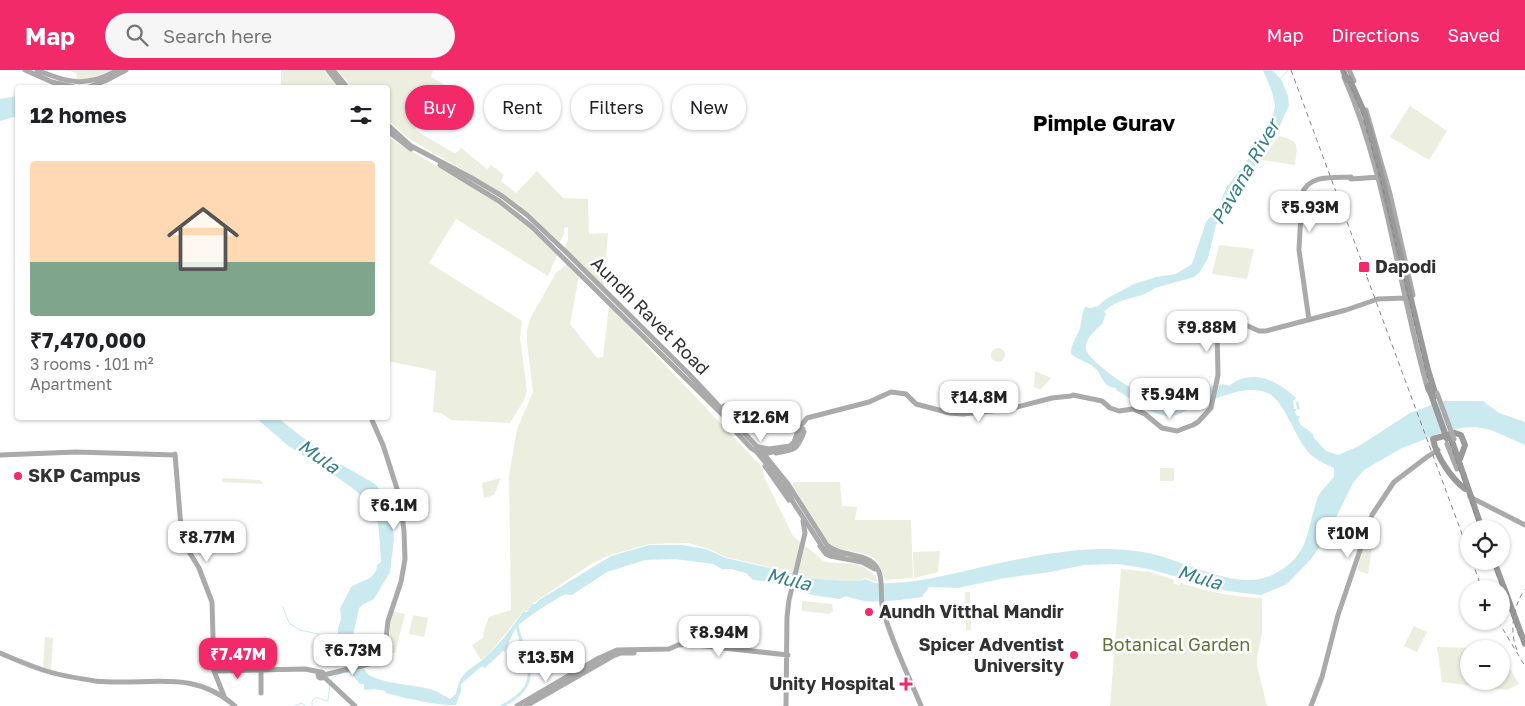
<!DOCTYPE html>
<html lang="en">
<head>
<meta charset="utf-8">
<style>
  body { margin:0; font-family:"Golos Text",sans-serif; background:#f6f6f6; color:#202124; height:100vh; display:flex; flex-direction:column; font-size:19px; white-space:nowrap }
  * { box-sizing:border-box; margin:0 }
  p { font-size:16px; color:#757577 }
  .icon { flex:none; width:28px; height:28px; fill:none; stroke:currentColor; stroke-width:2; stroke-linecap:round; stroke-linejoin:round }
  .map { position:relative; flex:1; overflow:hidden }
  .details { position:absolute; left:15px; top:15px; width:375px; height:335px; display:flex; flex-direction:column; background:#fff; border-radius:5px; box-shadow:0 1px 4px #0004 }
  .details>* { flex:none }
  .top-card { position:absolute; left:405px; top:15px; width:475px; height:45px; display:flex; gap:10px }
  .fabs { position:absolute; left:1460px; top:450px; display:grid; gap:10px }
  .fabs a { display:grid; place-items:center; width:50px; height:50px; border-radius:50%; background:#fff; box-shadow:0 1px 4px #0004; font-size:25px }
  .price { position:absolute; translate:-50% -42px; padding:0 11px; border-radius:10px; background:#fff; color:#222; font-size:16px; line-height:32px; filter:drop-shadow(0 1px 2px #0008) }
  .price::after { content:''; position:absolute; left:50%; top:30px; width:15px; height:11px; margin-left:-8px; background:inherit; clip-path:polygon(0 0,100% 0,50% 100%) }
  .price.active { background:#f22a69; color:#fff }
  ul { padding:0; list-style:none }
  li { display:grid; align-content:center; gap:10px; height:265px; padding:0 15px }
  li+li { border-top:1px solid #e0e0e0 }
  li span { display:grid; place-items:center; height:155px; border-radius:5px; color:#555 }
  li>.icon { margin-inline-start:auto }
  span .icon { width:90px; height:90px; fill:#fffc; stroke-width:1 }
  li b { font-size:21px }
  h2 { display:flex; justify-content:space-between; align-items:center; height:60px; padding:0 15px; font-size:21px }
  .chip { padding:0 18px; border-radius:22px; background:#fff; box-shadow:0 1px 4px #0004; font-size:18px; line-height:45px }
  .chip.active { background:#f22a69; color:#fff }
  header { display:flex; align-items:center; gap:30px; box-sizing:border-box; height:70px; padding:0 25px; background:#f22a69; color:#fff }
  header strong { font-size:24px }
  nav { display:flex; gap:28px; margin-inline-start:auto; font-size:18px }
  .search { width:350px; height:45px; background:#f6f6f6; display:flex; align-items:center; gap:12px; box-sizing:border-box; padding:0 18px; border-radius:28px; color:#757577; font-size:19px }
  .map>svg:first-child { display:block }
  .green { fill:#ecefdf }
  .water { fill:#cbeaf0 }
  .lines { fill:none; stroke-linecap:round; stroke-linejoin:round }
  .stream { stroke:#cbeaf0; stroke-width:1 }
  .river { stroke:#cbeaf0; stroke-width:3 }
  .major { stroke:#aaa; stroke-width:5 }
  .highway { stroke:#999; stroke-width:6 }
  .rail { stroke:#878787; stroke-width:1; stroke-dasharray:5 4; stroke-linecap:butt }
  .major-bridge { stroke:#aaa; stroke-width:5 }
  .highway-bridge { stroke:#999; stroke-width:6 }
  .poi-dot { fill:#f22a69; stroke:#fff; stroke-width:2 }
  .labels { text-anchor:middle; stroke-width:5; stroke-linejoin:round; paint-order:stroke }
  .poi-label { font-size:18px; font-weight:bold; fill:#323232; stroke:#fff; text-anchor:start }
  .street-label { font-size:18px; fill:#323232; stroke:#fff }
  .park-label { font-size:18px; fill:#62723b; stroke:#fff }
  .water-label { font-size:19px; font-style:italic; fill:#34808d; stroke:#fff }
  .district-label { font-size:22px; font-weight:bold; fill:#000; stroke:#fff }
</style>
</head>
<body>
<header>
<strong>Map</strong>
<div class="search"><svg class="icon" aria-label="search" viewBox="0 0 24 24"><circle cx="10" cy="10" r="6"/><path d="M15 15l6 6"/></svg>Search here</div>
<nav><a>Map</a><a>Directions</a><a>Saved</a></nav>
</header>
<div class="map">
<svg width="1525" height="636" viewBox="0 0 1525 636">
  <rect width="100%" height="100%" fill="#fff"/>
  <!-- green -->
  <path class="green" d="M65 0H111L92 9 76 10 77 3Z
    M281 0H324L340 17H281Z
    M337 0H433L431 7 445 15 429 45 423 43 415 60 454 83H456L461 78 487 99 491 95 504 105 501 111 516 123 537 101 563 128 588 129 589 164 608 163 604 217 565 178 568 170V157L564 158V164L560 172 529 144 492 117 408 68 388 50V18L352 17Z
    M1410 36 1447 61 1429 90 1390 67Z
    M1279 66C1301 71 1297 75 1295 95L1261 90Z
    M388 67 489 127 520 149 557 185 548 206 456 149 429 193 522 251 520 268 527 321 524 330 510 353 451 350 441 343 433 342 436 301 388 291Z
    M1219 175 1254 179 1247 209 1212 204Z
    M567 194 579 206 570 254 597 288 603 287 609 236 762 397 765 409 793 466 825 492 855 494 863 497 876 506 877 512 865 508 859 511H848L818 509 726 487 709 479 688 473 649 474 610 485 591 494 532 534 527 541 523 542 489 584 481 590 472 575 483 568 484 560 489 547 511 540 509 406 517 359 533 322 527 272V261L530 249 556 203Z
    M991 285a7 7 0 1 1 14 0a7 7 0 1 1-14 0Z
    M1035 301 1051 308 1040 320 1034 317Z
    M1160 398H1174V411H1160Z
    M222 408 260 410 264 414 222 412Z
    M501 408 494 425 484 428 482 413Z
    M794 412H840L842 436 857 437 855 450H911L913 508 885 510C882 504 880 493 875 489 865 480 842 483 830 475L792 415Z
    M1364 476 1372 478 1368 504 1357 500Z
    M940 481 938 502 914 508 913 482Z
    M1121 499 1150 502 1174 510 1173 513 1179 515 1181 513C1208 522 1234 527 1262 528V563L1257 588V596L1267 636H1110Z
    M965 522H970L971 560H966Z
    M803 531 832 534 833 541 829 544 802 541V532Z
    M392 541 405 544 395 583 387 582Z
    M413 545 428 548 424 567 409 564Z
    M1414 556 1427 562 1417 582 1404 576Z
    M45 567 53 568 51 601 43 598Z
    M1437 577 1491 578 1492 579H1469V611H1501V587L1508 595 1519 614 1507 620 1442 612Z"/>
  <!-- water -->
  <path class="water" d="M1263 0H1272L1281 9 1288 26 1289 35 1274 69 1238 119 1224 142 1222 148 1216 155 1208 188 1200 202 1194 207 1155 218C1140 230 1119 226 1104 242L1106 243C1104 247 1104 251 1102 254 1096 260 1084 269 1086 279 1090 295 1156 337 1174 337 1186 337 1211 307 1229 316 1251 298 1278 310 1296 328L1293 331 1294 339H1297L1296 333 1298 331 1300 339H1297L1295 342 1297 346H1300L1298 350 1301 355 1312 363 1314 368 1326 381 1338 385 1359 376 1410 343 1442 331H1483L1499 343 1525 352V375L1491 360 1476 357 1461 358 1439 364 1402 378 1364 400 1353 413 1326 468 1311 489 1287 514 1261 525 1227 521 1149 499 1117 494 1084 495 1051 502 1005 508 958 518 929 517 922 527C898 530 869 536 846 526L840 529 812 525 770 512 753 510 746 503 731 499H722L713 494 675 489 645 490 607 502 572 525H568L566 524C558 527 519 552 516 558 512 565 508 574 505 582L503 581 485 598 482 596 461 614V621L456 635C437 636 405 628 386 623L385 621C377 619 371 619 364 620V614H360L352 605 346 591 340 585 338 574V559L341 548 340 539 351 517C362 510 376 510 377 495L381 492C380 478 380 456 375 443 363 417 307 391 285 373 275 365 266 356 256 348H278L302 367 337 392 375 414 386 428 392 449 394 469 390 502 374 529 364 534 359 538 352 571 353 578C363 583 360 601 371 606 390 615 413 614 433 620 439 622 444 626 450 629L456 624C461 597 474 600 490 583 502 571 513 556 523 542H527L532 534H535L539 530 611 486 649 475H682L706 479 726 488 818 509 848 511H859L865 509C868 510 872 512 876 513 880 514 886 513 891 513 925 512 958 502 991 495 1042 484 1097 473 1148 483 1184 490 1237 522 1272 505 1312 485 1305 462 1318 427 1321 420 1330 413 1334 406V398C1326 394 1318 391 1311 385 1294 369 1285 328 1265 322 1246 316 1227 325 1209 331 1205 332 1200 333 1195 336 1186 340 1178 347 1167 346 1147 343 1133 329 1116 320V318C1103 317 1103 307 1096 299 1089 292 1078 290 1071 284 1071 275 1075 269 1079 261 1082 253 1081 244 1085 237L1092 238 1098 236 1106 229 1134 214 1156 207 1176 204 1192 194 1206 152 1219 136 1226 118 1258 76 1271 54 1275 36 1272 22Z
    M17 26V46L0 51V29Z"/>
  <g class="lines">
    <!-- stream -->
    <path class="stream" d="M1280 9 1288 0
      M283 537 289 553 300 560 318 564C322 579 327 582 342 587
      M331 611C335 603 343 603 351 602
      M294 636 302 633 305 636
      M312 636V631L316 627 326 631 328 630 330 615"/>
    <!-- river -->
    <path class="river" d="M502 636C547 614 524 590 517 555"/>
    <!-- major -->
    <path class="major" d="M25 0 52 12 78 18
      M37 0C67 13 88 18 117 0
      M328 0 342 18
      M333 0 348 18
      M1349 0 1354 11
      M1344 7C1387 105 1398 217 1428 320
      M86 18 105 11 126 0
      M1366 40 1390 124 1413 225
      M388 55 411 76 470 107 502 126 527 145 565 181 689 304 763 383 788 414 827 475C840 487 863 482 875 495 885 506 879 527 883 540 892 573 908 604 921 636
      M388 61 411 79
      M440 95 499 131 532 157 739 361
      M1351 109 1380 107
      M1299 179 1302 124
      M1299 180 1309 250
      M1073 325 1102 331 1110 338 1119 341 1133 339 1145 344 1162 358 1177 361 1193 355 1198 352 1211 338 1218 305 1217 257 1239 252 1259 261H1266L1346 240 1378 229 1405 228
      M724 336 744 357
      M1447 374 1457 399
      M759 377 769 379 790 376 794 372 799 358 807 348 869 332 891 322 906 324 916 334 950 343 963 344 1009 339 1052 328 1071 326
      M756 381 784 415 792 430
      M776 383C795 380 797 380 804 362
      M175 384 182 470 199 498 212 532 214 601 224 626
      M0 385 76 382 175 385
      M765 396 789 430
      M1470 427 1525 455
      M820 476 826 484 830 486 862 492 875 499
      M0 583C14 589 28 595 43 600 60 606 78 608 95 611 146 617 191 597 235 636
      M261 599V623
      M259 600 305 599 320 602
      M218 601 259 600
      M318 605a3 3 0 1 1 6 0a3 3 0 1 1-6 0Z
      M324 605 373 593 384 586 388 551 401 512 405 489 404 461 400 428 383 375 371 348
      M323 606 355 636
      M517 636 599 588 617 580 669 579 678 575 688 574 788 585
      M526 636 613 586 621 583H634
      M786 636 787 547 789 530 805 463 803 451
      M1311 636 1322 607 1338 545 1372 445 1394 412 1427 387 1438 380"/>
    <!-- highway -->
    <path class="highway" d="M1343 0 1346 8
      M1349 8 1364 42 1373 72 1428 300 1436 326
      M1451 368 1482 459
      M1460 389 1465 375 1461 365 1455 363 1433 369C1436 386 1451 408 1465 419
      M1494 491 1525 574"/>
    <!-- rail -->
    <path class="rail" d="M1291 0 1367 206
      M1344 0 1362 44 1380 106 1428 310 1480 459
      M1367 207 1469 483
      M1472 491 1482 519
      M1493 494 1518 563 1525 578
      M1498 551 1525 596
      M1517 580C1509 562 1513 536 1525 519"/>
    <!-- major-bridge -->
    <path class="major-bridge" d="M1302 124C1309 104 1334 108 1351 107
      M1437 323 1454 369
      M725 350 751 378 757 382 768 383 795 377 803 359
      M793 432 823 478 832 484 843 487"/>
    <!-- highway-bridge -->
    <path class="highway-bridge" d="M1346 8 1347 10
      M1428 316 1447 369"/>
  </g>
  <!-- markers -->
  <g class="poi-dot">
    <rect x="1358" y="191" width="12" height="12" rx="2.5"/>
    <circle cx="18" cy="406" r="5"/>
    <circle cx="869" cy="542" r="5"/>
    <circle cx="1074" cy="585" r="5"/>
    <path d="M903.5 606.5h5v5h5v5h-5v5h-5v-5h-5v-5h5z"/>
  </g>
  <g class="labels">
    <!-- poi labels -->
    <g class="poi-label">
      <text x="1375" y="203">Dapodi</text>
      <text x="28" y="412">SKP Campus</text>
      <text x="879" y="548">Aundh Vitthal Mandir</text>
      <text x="1064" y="581" text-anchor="end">Spicer Adventist<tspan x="1064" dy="21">University</tspan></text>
      <text x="895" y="620" text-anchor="end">Unity Hospital</text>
    </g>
    <!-- street labels -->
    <g class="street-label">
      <text transform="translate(650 246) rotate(45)" y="6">Aundh Ravet Road</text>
    </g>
    <!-- park labels -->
    <g class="park-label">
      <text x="1176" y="581">Botanical Garden</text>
    </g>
    <!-- water labels -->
    <g class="water-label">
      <text transform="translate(1245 102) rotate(-60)" y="7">Pavana River</text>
      <text transform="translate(319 386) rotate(35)" y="7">Mula</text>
      <text transform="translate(1200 507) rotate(17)" y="7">Mula</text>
      <text transform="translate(789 509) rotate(14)" y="7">Mula</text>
    </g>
    <!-- district labels -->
    <g class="district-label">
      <text x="1104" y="61">Pimple Gurav</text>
    </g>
  </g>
</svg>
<div class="fabs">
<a><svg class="icon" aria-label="locate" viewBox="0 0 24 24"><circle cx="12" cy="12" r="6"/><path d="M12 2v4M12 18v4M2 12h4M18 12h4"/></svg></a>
<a>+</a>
<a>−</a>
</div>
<b class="price" style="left:1310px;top:163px">₹5.93M</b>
<b class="price" style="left:1207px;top:283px">₹9.88M</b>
<b class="price" style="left:1170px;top:350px">₹5.94M</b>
<b class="price" style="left:979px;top:353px">₹14.8M</b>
<b class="price" style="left:761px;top:373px">₹12.6M</b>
<b class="price" style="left:394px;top:461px">₹6.1M</b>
<b class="price" style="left:1348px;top:489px">₹10M</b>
<b class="price" style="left:207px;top:493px">₹8.77M</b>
<b class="price" style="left:719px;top:588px">₹8.94M</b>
<b class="price" style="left:353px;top:606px">₹6.73M</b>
<b class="price active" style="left:238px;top:610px">₹7.47M</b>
<b class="price" style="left:546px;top:613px">₹13.5M</b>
<div class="top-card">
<a class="chip active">Buy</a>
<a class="chip">Rent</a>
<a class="chip">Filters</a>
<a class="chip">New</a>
</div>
<section class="details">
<h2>12 homes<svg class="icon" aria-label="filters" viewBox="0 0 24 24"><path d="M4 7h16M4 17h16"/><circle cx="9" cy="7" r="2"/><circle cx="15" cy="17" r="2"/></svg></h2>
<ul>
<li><span style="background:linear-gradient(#ffd9b3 65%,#7fa58c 0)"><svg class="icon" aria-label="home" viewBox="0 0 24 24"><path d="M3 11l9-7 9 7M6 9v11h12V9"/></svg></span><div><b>₹7,470,000</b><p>3 rooms · 101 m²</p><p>Apartment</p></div></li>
</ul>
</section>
</div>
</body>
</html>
